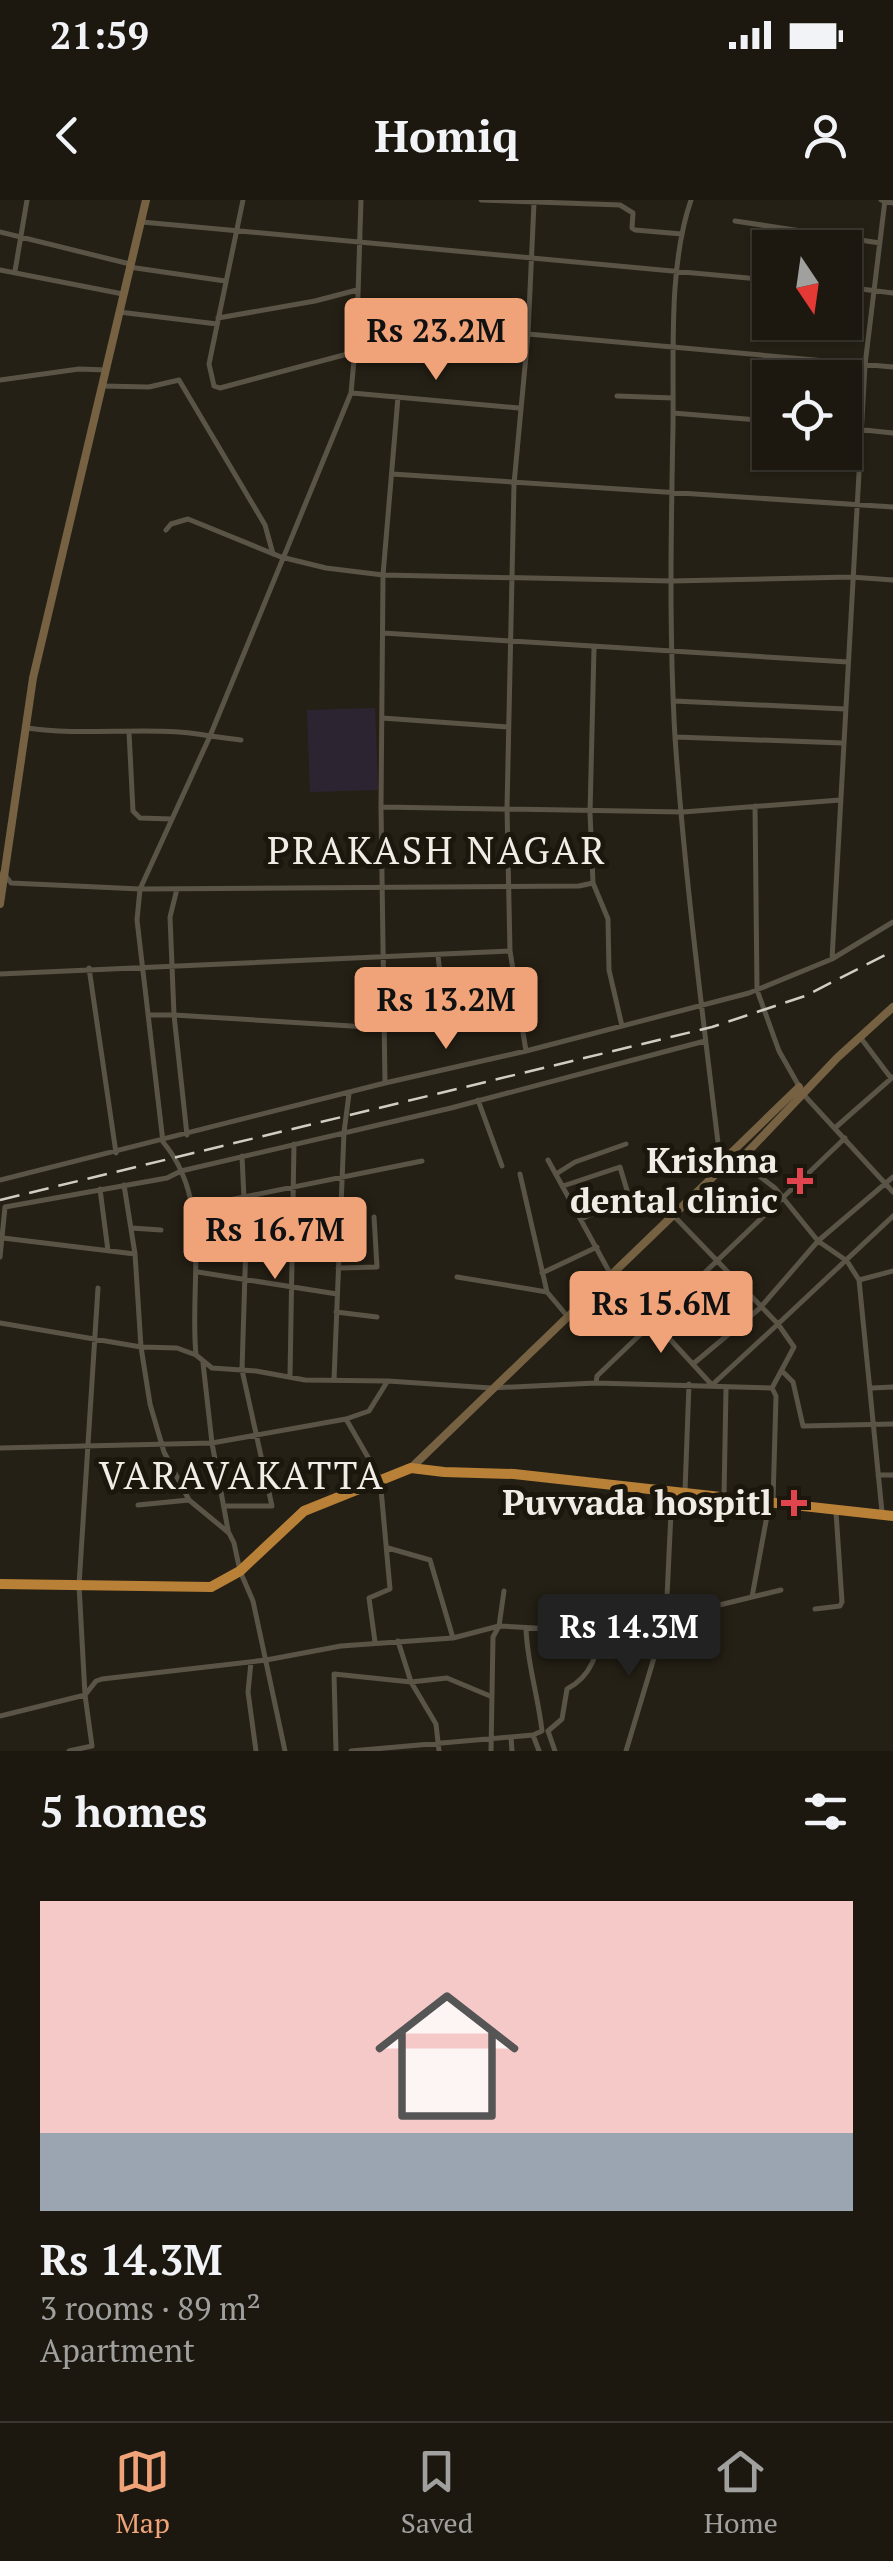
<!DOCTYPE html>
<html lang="en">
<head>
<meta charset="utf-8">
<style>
  body { margin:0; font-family:"PT Serif",serif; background:#29251e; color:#f1f3f6; height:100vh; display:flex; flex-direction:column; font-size:38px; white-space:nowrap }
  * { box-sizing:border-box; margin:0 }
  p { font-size:32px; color:#a0a09f }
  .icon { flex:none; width:55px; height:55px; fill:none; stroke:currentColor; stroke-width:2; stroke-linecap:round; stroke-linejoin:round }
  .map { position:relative; height:1551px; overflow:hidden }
  .drawer { display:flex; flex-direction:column; background:#1c1810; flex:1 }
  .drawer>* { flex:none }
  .needle { width:65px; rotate:167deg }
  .tools { position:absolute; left:752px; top:30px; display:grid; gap:20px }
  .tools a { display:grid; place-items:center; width:110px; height:110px; border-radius:0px; background:#1c1810; box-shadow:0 2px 8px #0004,0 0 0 2px #3a3730; font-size:50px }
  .price { position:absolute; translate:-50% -85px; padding:0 22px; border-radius:10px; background:#f0a378; color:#111; font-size:32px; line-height:65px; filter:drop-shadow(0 2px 5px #0008) }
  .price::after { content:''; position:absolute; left:50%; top:60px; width:30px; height:22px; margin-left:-15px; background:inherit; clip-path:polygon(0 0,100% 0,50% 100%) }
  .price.selected { background:#222; color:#fff }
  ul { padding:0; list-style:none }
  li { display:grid; align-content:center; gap:20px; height:530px; padding:0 40px }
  li span { display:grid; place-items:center; height:310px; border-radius:0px; color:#555 }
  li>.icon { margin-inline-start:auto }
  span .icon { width:180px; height:180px; fill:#fffc; stroke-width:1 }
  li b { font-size:42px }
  h2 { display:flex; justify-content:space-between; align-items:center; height:120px; padding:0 40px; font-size:42px }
  .status { display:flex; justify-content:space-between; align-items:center; height:70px; padding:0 50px; background:#1c1810; direction:ltr }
  .status svg { height:28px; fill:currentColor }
  header { display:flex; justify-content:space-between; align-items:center; height:130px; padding:0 40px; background:#1c1810; font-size:45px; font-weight:800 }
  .tabs { display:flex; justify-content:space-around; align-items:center; height:140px; border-top:2px solid #3a3730; background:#1c1810; font-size:28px; color:#a0a09f }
  .tabs a { display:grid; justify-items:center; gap:5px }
  .tabs .selected { color:#f0a378 }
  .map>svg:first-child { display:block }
  .education { fill:#2d2432 }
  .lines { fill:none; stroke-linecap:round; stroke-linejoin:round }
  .street { stroke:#5a5447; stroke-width:5 }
  .secondary { stroke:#766242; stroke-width:8 }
  .highway { stroke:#b98137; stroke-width:10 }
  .rail { stroke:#d1cdc5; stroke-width:2.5; stroke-dasharray:20 10; stroke-linecap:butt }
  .health-dot { fill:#e0444e; stroke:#1c170c; stroke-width:4 }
  .labels { text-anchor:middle; stroke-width:10; stroke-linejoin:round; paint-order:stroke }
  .poi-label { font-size:35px; font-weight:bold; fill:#f1ede6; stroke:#1c170c; text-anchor:end }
  .neighbourhood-label { font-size:38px; letter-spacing:2.5px; fill:#f1ede6; stroke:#1c170c }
</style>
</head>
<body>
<div class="status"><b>21:59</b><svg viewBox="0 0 49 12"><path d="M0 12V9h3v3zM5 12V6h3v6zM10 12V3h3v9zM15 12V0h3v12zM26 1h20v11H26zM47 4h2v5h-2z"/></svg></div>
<header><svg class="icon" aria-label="back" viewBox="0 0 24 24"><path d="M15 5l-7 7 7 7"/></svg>Homiq<svg class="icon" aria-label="person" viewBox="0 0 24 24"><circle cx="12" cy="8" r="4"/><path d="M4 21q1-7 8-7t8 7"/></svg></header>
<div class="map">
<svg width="893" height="1551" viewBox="0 0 893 1551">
  <rect width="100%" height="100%" fill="#252015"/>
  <!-- education -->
  <path class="education" d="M375 508 378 590 310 592 307 510Z"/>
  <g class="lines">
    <!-- street -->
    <path class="street" d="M243 0 209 164 214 186 220 188 355 152
      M481 0 620 5 633 13 632 28 635 30 682 34
      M691 0C668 67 674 155 673 226 671 330 669 434 675 537 685 682 704 824 721 968
      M881 0 893 3
      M735 21 880 43
      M142 22 770 80
      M0 32 130 64
      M129 67 225 81
      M0 70 123 94
      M15 71 27 0
      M845 87 893 93
      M119 112 217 124
      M218 118 315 101 357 90
      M358 126 528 134 893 167
      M0 180 79 169 106 170
      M102 186 149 187 179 180 265 325 273 354
      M352 193 519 208
      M617 196 673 198
      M673 213 770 221
      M845 228 893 233
      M392 274 893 307
      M166 330 171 324 188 319 281 357 326 368 383 375 672 381 851 377 893 380
      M383 433 848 462
      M674 501 845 509
      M382 518 508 527
      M27 528C88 537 150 525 210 536L351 193 357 126 361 0
      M129 532 133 611 140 618 171 619
      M676 537 843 543
      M241 540 210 536 140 689 137 720 163 942C213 1001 189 1085 196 1155L212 1168 256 1171 305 1180 388 1181 491 1188 596 1183 772 1188
      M755 606 757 790 779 851 804 895 893 992
      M381 607 683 612 840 600
      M0 674H4L11 683 140 689 579 686 593 683 608 719 609 770 622 826
      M593 683 590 613 594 448
      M177 689 170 717 174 815 384 828
      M438 756 444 808
      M832 759 865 165 885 0
      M89 768 116 953
      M0 774 510 751
      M148 815H174L187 935
      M860 837 891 878
      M526 851 510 751 507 608 514 284 528 134 534 3
      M385 883 381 607 383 375 398 197
      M478 900 502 966
      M836 927 893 877
      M730 954 775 988 818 1041 893 977
      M548 960 611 1075 712 1185
      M520 974 547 1092 568 1117
      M556 974 575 962 626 944
      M0 980 385 883 526 851 749 793 832 759 893 722
      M563 986 620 967 629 997 581 1019
      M100 989 108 1051
      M190 1008 422 961
      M673 1015 778 1124 712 1185
      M131 1028 161 1030
      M3 1038 135 1054
      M195 1040 339 1047
      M0 1057 5 1007 167 978 181 971 451 908 705 841
      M338 1068 377 1067 374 1017
      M198 1072 337 1094
      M542 1073 597 1047
      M457 1077 547 1092
      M859 1080 893 1071
      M336 1112 377 1117
      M0 1123 141 1147 135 1054 124 985
      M196 1155 177 1148 141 1147 150 1204 164 1252 189 1300 229 1333 234 1343 240 1371 253 1401 285 1551
      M203 1163 212 1243 228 1330
      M693 1164 760 1108 818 1041 847 1061 859 1080 882 1312
      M782 1171 793 1182 803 1226 893 1224
      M290 1176 294 944
      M334 1180 344 932 349 894
      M596 1183 597 1176 845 938
      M872 1188 893 1187
      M346 1219 380 1278 390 1389 369 1398 375 1442
      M0 1248 212 1243 346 1219 369 1211 387 1182
      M878 1275H893
      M685 1291 689 1184
      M724 1296 726 1189
      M773 1301 776 1196 772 1188 794 1147 778 1124 893 1016
      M138 1305 189 1300
      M769 1305 752 1397 781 1390
      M224 1306H272L242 1170 246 1041 242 956
      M388 1348 430 1360 453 1438
      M815 1409 840 1406 842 1402 836 1312
      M526 1428C527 1463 538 1495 542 1531L533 1535 539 1551
      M398 1441 411 1482 436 1524 439 1551
      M251 1462 248 1492 256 1551
      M0 1516 85 1495 79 1385 98 1088
      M548 1531 562 1519 567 1489C592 1476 598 1453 601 1426
      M548 1531 555 1551
      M511 1537 512 1551
      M69 1551 92 1546 85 1495 96 1481 102 1479 266 1460 341 1446 453 1438 499 1426 570 1430 666 1418 752 1397
      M336 1551 334 1474 411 1482 447 1478 490 1496
      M351 1551 533 1535
      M491 1551 493 1437 499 1426 504 1391
      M626 1551 666 1418 672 1291"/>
    <!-- secondary -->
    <path class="secondary" d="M0 704 33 478 146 0
      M721 969 740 960 837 858 893 807
      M411 1268 721 969 730 954 799 887"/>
    <!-- highway -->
    <path class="highway" d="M0 1384 211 1387 240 1371 304 1311 411 1268 444 1272 514 1274 893 1316"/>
    <!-- rail -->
    <path class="rail" d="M0 1000 712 827 805 796 893 751"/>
  </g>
  <!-- markers -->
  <g class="health-dot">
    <path d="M795 966h10v10h10v10h-10v10h-10v-10h-10v-10h10z"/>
    <path d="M789 1288h10v10h10v10h-10v10h-10v-10h-10v-10h10z"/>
  </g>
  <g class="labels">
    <!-- poi labels -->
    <g class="poi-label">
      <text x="778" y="973">Krishna<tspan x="778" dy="40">dental clinic</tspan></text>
      <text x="772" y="1315">Puvvada hospitl</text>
    </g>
    <!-- neighbourhood labels -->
    <g class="neighbourhood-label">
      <text x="437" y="664">PRAKASH NAGAR</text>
      <text x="242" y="1289">VARAVAKATTA</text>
    </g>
  </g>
</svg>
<div class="tools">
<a><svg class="needle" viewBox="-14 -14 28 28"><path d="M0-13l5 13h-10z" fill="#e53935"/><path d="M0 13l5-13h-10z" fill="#a0a09f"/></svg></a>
<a><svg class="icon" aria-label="locate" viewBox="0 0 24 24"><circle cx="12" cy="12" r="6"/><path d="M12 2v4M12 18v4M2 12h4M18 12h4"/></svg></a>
</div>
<b class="price" style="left:436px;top:183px">Rs 23.2M</b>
<b class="price" style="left:446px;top:852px">Rs 13.2M</b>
<b class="price" style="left:275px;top:1082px">Rs 16.7M</b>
<b class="price" style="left:661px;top:1156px">Rs 15.6M</b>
<b class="price selected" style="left:629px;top:1479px">Rs 14.3M</b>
</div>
<section class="drawer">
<h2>5 homes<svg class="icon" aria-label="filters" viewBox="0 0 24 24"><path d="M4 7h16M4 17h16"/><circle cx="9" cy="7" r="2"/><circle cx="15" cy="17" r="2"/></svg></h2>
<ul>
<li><span style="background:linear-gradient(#f6c9c9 75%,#9aa5b1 0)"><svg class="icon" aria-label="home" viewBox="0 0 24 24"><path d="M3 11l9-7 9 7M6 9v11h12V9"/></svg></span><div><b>Rs 14.3M</b><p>3 rooms · 89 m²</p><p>Apartment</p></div></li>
</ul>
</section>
<nav class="tabs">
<a class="selected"><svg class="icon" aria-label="map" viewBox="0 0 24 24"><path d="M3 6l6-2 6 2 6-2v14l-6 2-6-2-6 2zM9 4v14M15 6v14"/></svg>Map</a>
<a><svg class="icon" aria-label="saved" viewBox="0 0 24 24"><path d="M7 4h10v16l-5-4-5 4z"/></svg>Saved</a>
<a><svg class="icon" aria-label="home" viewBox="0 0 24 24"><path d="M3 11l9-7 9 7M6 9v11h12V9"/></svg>Home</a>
</nav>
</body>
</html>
